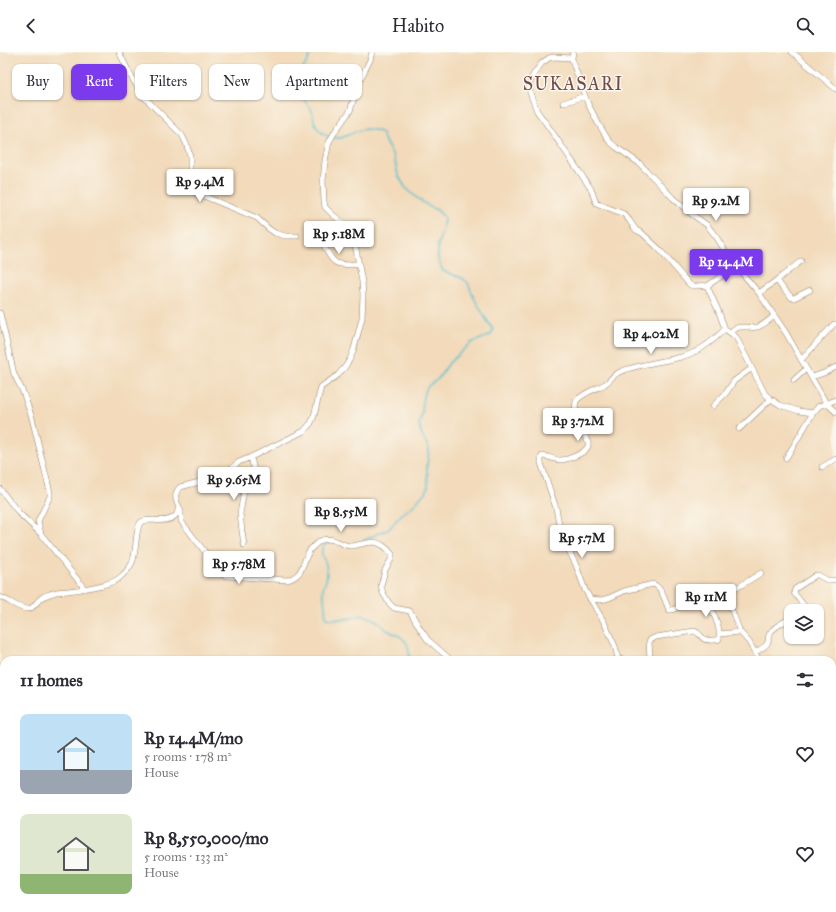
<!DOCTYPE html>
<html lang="en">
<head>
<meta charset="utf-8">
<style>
  body { margin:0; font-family:"IM FELL Great Primer",serif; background:#f7f7f7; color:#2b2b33; height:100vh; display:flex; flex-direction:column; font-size:15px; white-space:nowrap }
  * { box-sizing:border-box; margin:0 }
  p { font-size:13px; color:#7c7c81 }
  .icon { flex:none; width:22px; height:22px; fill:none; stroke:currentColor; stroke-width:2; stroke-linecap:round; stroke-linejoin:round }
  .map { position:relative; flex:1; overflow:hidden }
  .side { position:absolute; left:0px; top:604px; width:836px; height:256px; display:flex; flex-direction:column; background:#fff; border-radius:12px 12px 0 0; box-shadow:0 1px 3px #0004 }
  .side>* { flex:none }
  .guide { position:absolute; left:12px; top:12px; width:400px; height:36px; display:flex; gap:8px }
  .buttons { position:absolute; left:784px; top:552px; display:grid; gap:8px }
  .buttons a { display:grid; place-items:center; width:40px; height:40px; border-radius:8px; background:#fff; box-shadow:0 1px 3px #0004; font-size:20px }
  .price { position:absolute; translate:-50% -34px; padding:0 9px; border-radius:4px; background:#fff; color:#222; font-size:13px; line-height:26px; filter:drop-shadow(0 1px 2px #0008) }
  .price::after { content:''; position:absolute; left:50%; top:24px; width:12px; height:9px; margin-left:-6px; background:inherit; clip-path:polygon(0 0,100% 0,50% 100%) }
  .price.selected { background:#7c3aed; color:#fff }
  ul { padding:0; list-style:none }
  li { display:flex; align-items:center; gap:12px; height:100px; padding:0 20px }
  li span { display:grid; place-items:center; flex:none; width:112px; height:80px; border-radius:8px; color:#555 }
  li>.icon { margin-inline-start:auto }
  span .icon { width:48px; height:48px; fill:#fffc; stroke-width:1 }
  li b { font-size:17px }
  h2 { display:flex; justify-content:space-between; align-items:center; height:48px; padding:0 20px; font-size:17px }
  .pill { padding:0 14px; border-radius:8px; background:#fff; box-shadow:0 1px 3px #0004; font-size:14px; line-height:36px }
  .pill.selected { background:#7c3aed; color:#fff }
  header { display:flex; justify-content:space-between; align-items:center; height:52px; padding:0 20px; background:#fff; font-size:18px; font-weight:600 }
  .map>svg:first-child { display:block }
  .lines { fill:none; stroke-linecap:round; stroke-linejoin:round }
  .stream { stroke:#54bfcf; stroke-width:1.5 }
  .street-casing { stroke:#96826c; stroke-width:6 }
  .highway-casing { stroke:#96826c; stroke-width:10 }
  .street { stroke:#fff; stroke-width:5 }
  .highway { stroke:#f6c06b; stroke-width:9 }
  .labels { text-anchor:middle; stroke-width:3; stroke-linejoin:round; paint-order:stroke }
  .quarter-label { font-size:18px; letter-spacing:1px; fill:#744b4d; stroke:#fbf7ec }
</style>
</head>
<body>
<header><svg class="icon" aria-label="back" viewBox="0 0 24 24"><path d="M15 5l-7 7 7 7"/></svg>Habito<svg class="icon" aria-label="search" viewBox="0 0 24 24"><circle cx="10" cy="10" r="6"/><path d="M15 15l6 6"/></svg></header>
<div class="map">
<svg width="836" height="860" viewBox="0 0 836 860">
  <rect width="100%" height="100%" fill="#fbf7ec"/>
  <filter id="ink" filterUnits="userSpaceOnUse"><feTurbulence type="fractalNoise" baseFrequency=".025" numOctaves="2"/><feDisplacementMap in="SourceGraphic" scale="8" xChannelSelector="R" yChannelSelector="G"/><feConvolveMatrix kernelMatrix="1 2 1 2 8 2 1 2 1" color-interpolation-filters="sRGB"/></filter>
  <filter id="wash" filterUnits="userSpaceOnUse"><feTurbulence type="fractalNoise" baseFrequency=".012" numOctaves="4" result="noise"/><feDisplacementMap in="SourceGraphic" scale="16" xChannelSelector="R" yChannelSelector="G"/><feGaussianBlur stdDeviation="0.9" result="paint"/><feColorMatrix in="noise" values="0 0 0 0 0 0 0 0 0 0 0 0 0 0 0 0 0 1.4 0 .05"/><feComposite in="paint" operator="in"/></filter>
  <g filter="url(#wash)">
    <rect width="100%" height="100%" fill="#f2daba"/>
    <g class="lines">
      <!-- stream -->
      <path class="stream" d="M310 0C310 12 304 11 302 19 300 26 301 44 305 49 307 53 311 55 312 59 313 62 313 65 314 68 316 77 321 82 330 85
        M333 86H341L357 79 365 77 374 78 382 81 385 90 394 105 398 123 405 135 418 147 430 155 437 158 444 165 443 176 438 193V207L443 219 462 226 468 231 474 246 486 267 492 276 493 279 491 283 471 291 450 310 438 327 428 334 423 344 422 361 419 372 421 381 429 397 427 413 428 434 427 438 414 453 401 463 388 478 381 480 363 489
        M331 490H328L322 495V503L326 512 327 521 326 529 323 536 326 566 329 567H347L363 563 376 568 387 578 401 585 406 590 408 594 410 608
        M0 686H4
        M385 856 387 860
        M585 860V856"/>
    </g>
  </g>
  <g filter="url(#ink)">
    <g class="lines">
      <!-- street casing -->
      <g class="street-casing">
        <path id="street" d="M119 0 133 28 144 45 182 83 186 91 190 104V134L194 140 257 166 269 177 275 181 285 184H297
          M573 0 572 6 573 11 582 36 588 52 598 71 609 89 616 95 639 111 673 146 690 161 707 173 717 186 727 202 736 214 759 241 786 281 826 351 836 360
          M792 0 836 37
          M572 6 554 5 549 6 542 11 533 23 530 30 529 35 530 41 537 59 550 77 585 128 591 137 596 151 624 162 629 168 636 178 642 181 659 197 690 233C695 236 701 232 707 234L718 258 725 277 736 285 765 342 771 347 780 353 799 359 813 361 819 354 836 348
          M563 51 585 44
          M322 190C333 211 333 215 359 212
          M777 228 801 209
          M707 234 736 214
          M759 241 777 228 781 234 792 246H794L810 238
          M0 261 14 322 23 340 32 366 50 440V444L39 467 38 469 41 482
          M730 280C740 271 746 277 758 275 764 273 769 268 774 264
          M801 308 834 272H836
          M812 325 824 321 836 315
          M794 328 806 317
          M713 354 726 341 734 329 752 316
          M739 377 771 347
          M786 406 794 393 813 361
          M822 415 836 407
          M0 437 19 461 41 482 85 537
          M179 455 181 459V469L222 522 226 524 287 528C308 523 300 504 315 493 317 491 319 489 322 488 335 484 342 495 352 494 358 493 368 490 374 490 381 491 388 497 392 502V506L385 518 381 534 383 541 389 551 394 556 410 559 419 575 428 588 451 608
          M244 493 242 479 240 462 245 433 254 419 251 405
          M0 545C9 548 18 557 28 557 33 557 36 551 39 548 42 545 46 543 50 542 56 539 62 540 68 539 78 538 111 533 118 527 123 523 129 517 132 511 137 501 135 475 141 470 144 468 149 468 153 468 160 469 171 469 176 463 178 461 178 457 179 455 175 448 174 441 180 435L215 426 223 423 239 410 251 405 304 379 311 371 314 364 321 335 338 323 345 315 350 307 354 297 362 266 363 243 362 230 356 197 352 184 342 170 333 163 325 155 324 149 323 129 325 109 329 90 336 78 350 59 359 30 370 8 372 0
          M590 547 601 548 609 546 624 539 653 532C662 535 665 549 669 558H672L686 552 701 548 729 538 740 534 761 521
          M731 556 740 580
          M801 559 805 555 794 541 795 537 816 523H818L827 528H836
          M719 582 740 580 749 590 759 608
          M755 600C759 598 766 595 768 590 769 587 767 584 770 581 774 574 784 570 791 566
          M624 608 618 607 615 594 604 570 585 538 576 513 562 485 560 477 556 456 541 411V406L542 404C547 403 553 408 560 408 567 408 583 402 587 396 589 393 588 393 588 390 581 376 573 365 576 349 584 340 595 338 605 332 611 328 613 322 622 319 640 312 662 310 681 305 698 301 713 289 725 277
          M650 608 649 589 650 588 656 585 694 579C699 580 700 584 704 587 708 589 713 588 717 588L719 587C721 572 711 559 707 546
          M832 707 836 706
          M832 734 836 733
          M0 818 4 819
          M0 847H4
          M653 856 654 860
          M629 860V856"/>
      </g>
      <!-- highway casing -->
      <g class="highway-casing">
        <path id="highway" d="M832 629 836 626
          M832 637 836 635
          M438 860 447 856
          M459 860 467 856"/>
      </g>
      <!-- street -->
      <use href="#street" class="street"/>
      <!-- highway -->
      <use href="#highway" class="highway"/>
    </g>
  </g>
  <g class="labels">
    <!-- quarter labels -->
    <g class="quarter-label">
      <text x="573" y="38">SUKASARI</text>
    </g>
  </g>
</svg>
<div class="buttons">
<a><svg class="icon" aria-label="layers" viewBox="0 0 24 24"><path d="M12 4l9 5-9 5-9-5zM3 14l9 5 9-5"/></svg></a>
</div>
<b class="price" style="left:200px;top:151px">Rp 9.4M</b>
<b class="price" style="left:716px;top:170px">Rp 9.2M</b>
<b class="price" style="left:339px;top:203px">Rp 5.18M</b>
<b class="price selected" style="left:726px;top:231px">Rp 14.4M</b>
<b class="price" style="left:651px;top:303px">Rp 4.02M</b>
<b class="price" style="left:578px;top:390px">Rp 3.72M</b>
<b class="price" style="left:234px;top:449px">Rp 9.65M</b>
<b class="price" style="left:341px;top:481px">Rp 8.55M</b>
<b class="price" style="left:582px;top:507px">Rp 5.7M</b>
<b class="price" style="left:239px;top:533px">Rp 5.78M</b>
<b class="price" style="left:706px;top:566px">Rp 11M</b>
<div class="guide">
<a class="pill">Buy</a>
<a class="pill selected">Rent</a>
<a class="pill">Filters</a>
<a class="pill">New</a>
<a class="pill">Apartment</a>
</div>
<section class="side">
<h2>11 homes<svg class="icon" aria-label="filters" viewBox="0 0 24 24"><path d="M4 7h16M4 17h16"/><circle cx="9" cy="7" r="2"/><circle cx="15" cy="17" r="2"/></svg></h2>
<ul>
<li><span style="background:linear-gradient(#bfe0f5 70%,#9aa5b1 0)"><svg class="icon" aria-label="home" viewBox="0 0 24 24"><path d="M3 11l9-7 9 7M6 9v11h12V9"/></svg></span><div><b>Rp 14.4M/mo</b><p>5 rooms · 178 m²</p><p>House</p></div><svg class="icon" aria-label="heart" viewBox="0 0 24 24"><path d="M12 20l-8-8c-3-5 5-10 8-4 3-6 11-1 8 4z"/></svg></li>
<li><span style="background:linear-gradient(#dfe7d0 75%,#8fb573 0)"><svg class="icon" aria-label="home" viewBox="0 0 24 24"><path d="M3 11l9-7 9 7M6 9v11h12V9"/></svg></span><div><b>Rp 8,550,000/mo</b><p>5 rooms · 133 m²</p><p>House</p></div><svg class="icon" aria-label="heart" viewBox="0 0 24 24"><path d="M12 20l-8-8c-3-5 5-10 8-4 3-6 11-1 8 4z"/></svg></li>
</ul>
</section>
</div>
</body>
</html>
